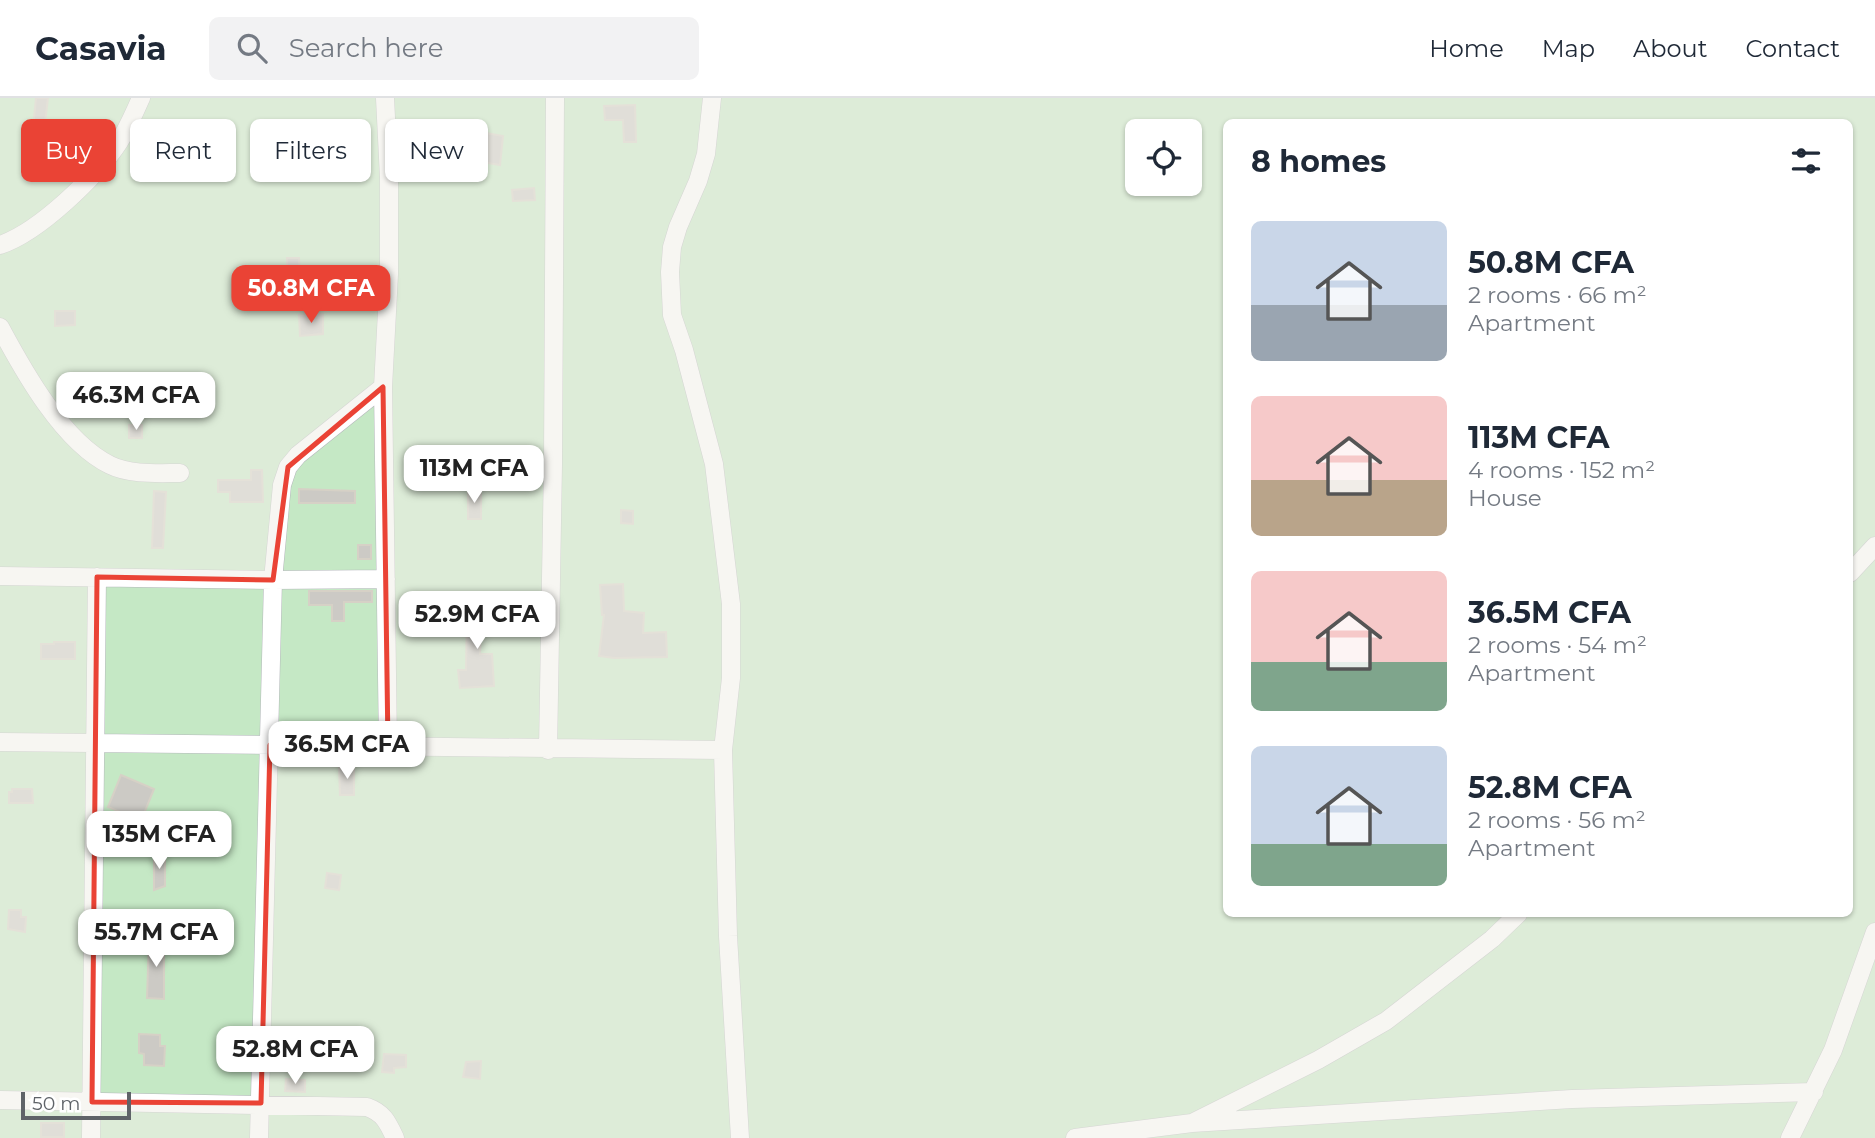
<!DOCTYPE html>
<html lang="en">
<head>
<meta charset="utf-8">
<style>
  body { margin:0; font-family:Montserrat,sans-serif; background:#f2f2f3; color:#1f2937; height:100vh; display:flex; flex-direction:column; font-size:26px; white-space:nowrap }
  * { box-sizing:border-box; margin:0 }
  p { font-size:23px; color:#747a83 }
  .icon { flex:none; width:38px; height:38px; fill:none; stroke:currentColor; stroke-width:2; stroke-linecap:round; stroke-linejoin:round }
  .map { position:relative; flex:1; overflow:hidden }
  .panel { position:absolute; left:1223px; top:21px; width:630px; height:798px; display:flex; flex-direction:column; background:#fff; border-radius:10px; box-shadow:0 2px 5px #0004 }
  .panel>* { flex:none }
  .top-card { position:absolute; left:21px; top:21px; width:665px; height:63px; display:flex; gap:14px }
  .controls { position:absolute; left:1125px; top:21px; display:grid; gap:14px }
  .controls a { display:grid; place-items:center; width:77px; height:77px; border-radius:10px; background:#fff; box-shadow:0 2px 5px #0004; font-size:35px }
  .scale { position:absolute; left:21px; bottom:18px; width:110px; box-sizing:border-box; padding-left:7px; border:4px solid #5f6368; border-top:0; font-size:19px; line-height:24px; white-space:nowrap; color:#5f6368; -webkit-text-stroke:5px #fff; paint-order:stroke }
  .price { position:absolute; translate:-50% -60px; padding:0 16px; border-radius:14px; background:#fff; color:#222; font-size:23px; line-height:46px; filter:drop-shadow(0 2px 4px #0008) }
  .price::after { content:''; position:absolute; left:50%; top:42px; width:21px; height:16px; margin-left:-10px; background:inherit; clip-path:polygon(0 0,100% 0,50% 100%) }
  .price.current { background:#ea4335; color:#fff }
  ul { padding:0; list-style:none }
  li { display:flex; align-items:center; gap:21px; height:175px; padding:0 28px }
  li span { display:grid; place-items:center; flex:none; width:196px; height:140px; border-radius:10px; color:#555 }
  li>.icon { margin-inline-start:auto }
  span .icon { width:84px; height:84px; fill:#fffc; stroke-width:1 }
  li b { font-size:30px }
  h2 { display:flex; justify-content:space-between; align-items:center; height:84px; padding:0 28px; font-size:30px }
  .chip { padding:0 24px; border-radius:10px; background:#fff; box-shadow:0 2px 5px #0004; font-size:24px; line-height:63px }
  .chip.current { background:#ea4335; color:#fff }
  header { display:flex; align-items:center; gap:42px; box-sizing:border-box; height:98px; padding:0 35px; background:#fff; border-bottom:2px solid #e0e1e3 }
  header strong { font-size:33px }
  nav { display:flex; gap:38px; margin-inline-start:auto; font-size:24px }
  .search { width:490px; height:63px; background:#f2f2f3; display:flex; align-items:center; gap:18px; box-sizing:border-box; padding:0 24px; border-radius:10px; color:#747a83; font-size:26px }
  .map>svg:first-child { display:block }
  .green { fill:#c5e8c5; fill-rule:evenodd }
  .building { fill:#cccac5; stroke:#d6d1c6; stroke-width:2 }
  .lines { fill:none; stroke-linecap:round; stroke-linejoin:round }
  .minor-casing { stroke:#b5b8bc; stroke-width:19 }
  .minor { stroke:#fff; stroke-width:18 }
  .marked { fill:none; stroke:#ea4335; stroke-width:5; stroke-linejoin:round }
</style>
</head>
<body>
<header>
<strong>Casavia</strong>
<div class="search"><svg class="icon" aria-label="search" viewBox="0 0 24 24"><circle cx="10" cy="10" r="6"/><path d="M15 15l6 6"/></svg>Search here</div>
<nav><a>Home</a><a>Map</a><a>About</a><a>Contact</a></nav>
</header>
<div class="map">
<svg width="1875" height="1040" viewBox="0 0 1875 1040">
  <rect width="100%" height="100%" fill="#f1efe8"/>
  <!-- green -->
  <path class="green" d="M0 0H1875V1040H0ZM1227 24H1850V816H1227ZM1138 33H1190V86H1138Z"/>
  <!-- building -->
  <path class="building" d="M36 0H48L43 42 32 41Z
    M635 7 636 44H624L623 22H605L604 8Z
    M451 27 466 29 465 42 449 40Z
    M486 35 503 38 500 67 482 64Z
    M348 38V47H356V61H335L334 39Z
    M194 47 227 49V61L193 60Z
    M534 90 535 102 513 103 512 92Z
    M287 160H299L300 186H288Z
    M55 213H75V227L55 228Z
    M323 216V236L300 238 299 217Z
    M129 327H142V340H129Z
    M251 372H262L263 404H230V394H218V382H251Z
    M299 391 355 393V405H299Z
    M154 393 166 394 163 450H152Z
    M468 393H481V421H468Z
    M621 412 633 413V426L621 425Z
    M358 447H371V461H358Z
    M623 486 624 513 644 515 643 535 666 534 667 559 614 560 599 558 604 517H602L600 487Z
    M309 493H372V504H344V523H332V507H309Z
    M467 509H491V528L481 529 480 556H492L494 588 460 590 458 572H466Z
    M54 544H75V561H41V546H54Z
    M339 669H354V697H340Z
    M121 677 154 691 141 723 108 709Z
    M12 691H32L33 705H9V694H12Z
    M154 756H165V788L154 792Z
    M327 775 341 777 339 792 325 790Z
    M9 812H21V819H26L25 834 8 831Z
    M149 840H164V901L147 900Z
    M139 936 160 937V948H165L164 968 144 967V956L139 955Z
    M384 956 406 957V969L394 970V975L382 974Z
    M319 957 339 958 338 970 318 969Z
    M481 963 480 981 463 979 466 964Z
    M286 981 305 982V994L285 993Z
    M41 1025H64V1039H41Z"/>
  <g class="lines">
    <!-- minor casing -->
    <g class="minor-casing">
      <path id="minor" d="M385 0 389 79V176L383 289 388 649
        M712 0 706 56 698 83 678 129 672 149 670 174 672 217 684 252 714 366 731 506V580L723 652 728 838 740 1040
        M0 147C39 134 96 79 119 44 128 30 134 15 141 0
        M0 229C24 274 63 344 110 367 130 377 158 375 180 375
        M1850 475 1875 448
        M0 478 273 482 386 481
        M0 644 723 652
        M548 652 553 366 555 0
        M0 1002 367 1009C384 1015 388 1025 395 1040
        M1192 1025 1572 1001 1814 994
        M91 1040 97 479
        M259 1040 273 482 282 387 288 369 298 357 383 289
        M1075 1040 1192 1025 1318 962 1386 923 1492 841 1518 816
        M1790 1040 1833 952 1875 834"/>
    </g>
    <!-- minor -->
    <use href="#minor" class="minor"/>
  </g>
  <!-- marked area -->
  <path d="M0 0H1875V1040H0ZM383 289 388 649 270 647 261 1005 92 1004 97 479 273 482 288 369Z" fill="#f1efe8" fill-opacity=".55" fill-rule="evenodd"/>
  <path class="marked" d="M383 289 388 649 270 647 261 1005 92 1004 97 479 273 482 288 369Z"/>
</svg>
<div class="controls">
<a><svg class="icon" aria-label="locate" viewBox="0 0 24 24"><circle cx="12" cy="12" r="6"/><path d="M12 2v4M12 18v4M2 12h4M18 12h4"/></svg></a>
</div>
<div class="scale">50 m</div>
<b class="price current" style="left:311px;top:227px">50.8M CFA</b>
<b class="price" style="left:136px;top:334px">46.3M CFA</b>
<b class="price" style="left:474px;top:407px">113M CFA</b>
<b class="price" style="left:477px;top:553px">52.9M CFA</b>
<b class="price" style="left:347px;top:683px">36.5M CFA</b>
<b class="price" style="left:159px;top:773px">135M CFA</b>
<b class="price" style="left:156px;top:871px">55.7M CFA</b>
<b class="price" style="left:295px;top:988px">52.8M CFA</b>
<div class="top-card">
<a class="chip current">Buy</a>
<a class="chip">Rent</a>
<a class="chip">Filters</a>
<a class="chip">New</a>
</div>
<section class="panel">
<h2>8 homes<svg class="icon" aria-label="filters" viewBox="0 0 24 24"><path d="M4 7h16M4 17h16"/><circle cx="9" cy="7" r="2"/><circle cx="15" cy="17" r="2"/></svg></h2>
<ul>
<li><span style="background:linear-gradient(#c9d6e8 60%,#9aa5b1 0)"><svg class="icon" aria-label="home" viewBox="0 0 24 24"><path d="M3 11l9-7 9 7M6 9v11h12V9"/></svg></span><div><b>50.8M CFA</b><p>2 rooms · 66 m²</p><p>Apartment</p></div></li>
<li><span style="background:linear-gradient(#f6c9c9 60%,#b9a48a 0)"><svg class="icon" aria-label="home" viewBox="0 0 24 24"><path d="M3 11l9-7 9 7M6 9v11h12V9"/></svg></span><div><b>113M CFA</b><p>4 rooms · 152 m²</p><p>House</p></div></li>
<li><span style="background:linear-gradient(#f6c9c9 65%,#7fa58c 0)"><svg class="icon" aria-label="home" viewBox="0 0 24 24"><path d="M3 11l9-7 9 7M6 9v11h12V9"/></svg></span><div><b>36.5M CFA</b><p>2 rooms · 54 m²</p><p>Apartment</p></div></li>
<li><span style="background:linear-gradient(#c9d6e8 70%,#7fa58c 0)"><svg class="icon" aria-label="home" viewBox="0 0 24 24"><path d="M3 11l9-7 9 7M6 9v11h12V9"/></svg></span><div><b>52.8M CFA</b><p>2 rooms · 56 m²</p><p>Apartment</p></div></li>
</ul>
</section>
</div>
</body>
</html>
